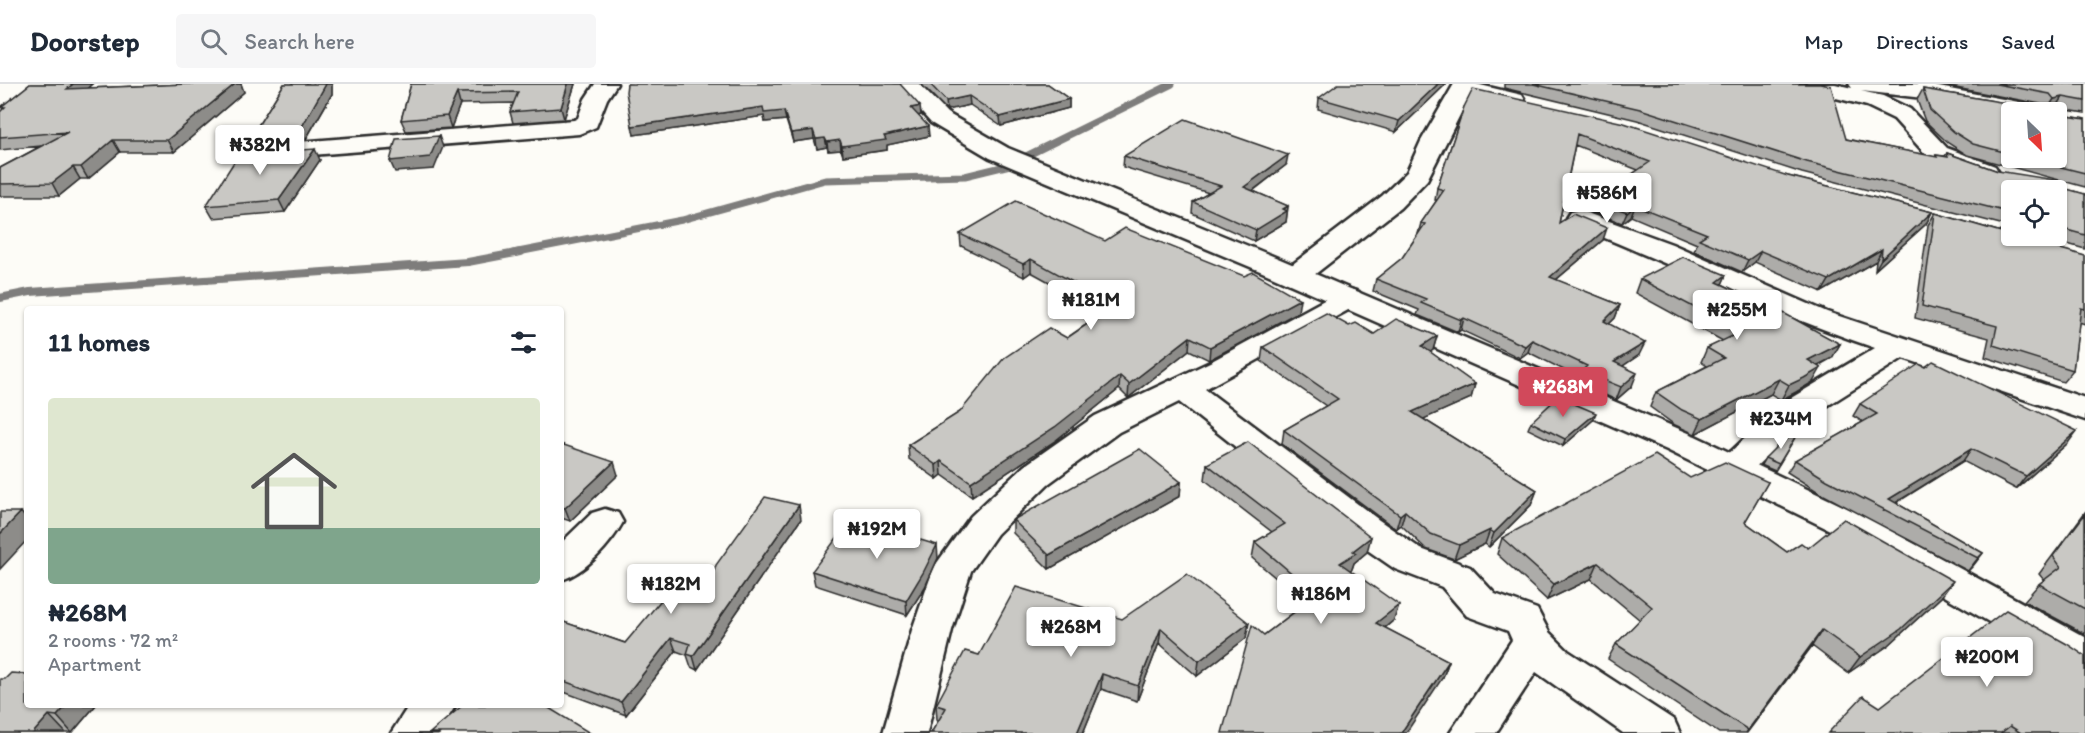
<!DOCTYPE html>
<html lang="en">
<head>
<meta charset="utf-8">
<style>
  body { margin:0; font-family:Itim,sans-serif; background:#f6f6f7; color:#1f2937; height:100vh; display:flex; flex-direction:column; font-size:22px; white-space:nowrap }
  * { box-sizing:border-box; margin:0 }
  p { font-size:20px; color:#747a83 }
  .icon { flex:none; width:33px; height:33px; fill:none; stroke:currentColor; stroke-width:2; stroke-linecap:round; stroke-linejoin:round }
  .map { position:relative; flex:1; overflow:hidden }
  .details { position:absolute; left:24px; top:222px; width:540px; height:402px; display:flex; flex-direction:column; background:#fff; border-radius:6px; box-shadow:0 2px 4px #0004 }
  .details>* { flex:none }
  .needle { width:39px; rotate:155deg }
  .buttons { position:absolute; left:2001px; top:18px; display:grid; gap:12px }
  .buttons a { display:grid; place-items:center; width:66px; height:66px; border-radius:6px; background:#fff; box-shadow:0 2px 4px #0004; font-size:30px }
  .price { position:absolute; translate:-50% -51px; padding:0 14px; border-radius:6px; background:#fff; color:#222; font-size:20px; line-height:39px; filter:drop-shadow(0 2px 3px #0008) }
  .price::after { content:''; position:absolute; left:50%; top:36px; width:18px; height:14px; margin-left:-9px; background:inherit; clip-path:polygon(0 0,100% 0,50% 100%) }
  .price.current { background:#d1495b; color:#fff }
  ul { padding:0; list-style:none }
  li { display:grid; align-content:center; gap:12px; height:318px; padding:0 24px }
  li span { display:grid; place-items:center; height:186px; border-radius:6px; color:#555 }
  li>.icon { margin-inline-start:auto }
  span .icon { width:108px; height:108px; fill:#fffc; stroke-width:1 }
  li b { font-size:26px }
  h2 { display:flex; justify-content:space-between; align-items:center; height:72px; padding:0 24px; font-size:26px }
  header { display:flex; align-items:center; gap:36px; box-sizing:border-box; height:84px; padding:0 30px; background:#fff; border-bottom:2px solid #e0e1e3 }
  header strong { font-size:28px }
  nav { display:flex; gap:33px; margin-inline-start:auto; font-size:21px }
  .search { width:420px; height:54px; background:#f6f6f7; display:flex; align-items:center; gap:15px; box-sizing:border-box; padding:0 21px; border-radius:6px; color:#747a83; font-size:22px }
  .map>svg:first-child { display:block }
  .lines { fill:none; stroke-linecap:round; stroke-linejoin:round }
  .stream-far1 { stroke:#7e7d7b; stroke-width:7 }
  .stream { stroke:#7e7d7b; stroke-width:8 }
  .minor-casing { stroke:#2b2b2b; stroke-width:5 }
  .tertiary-casing { stroke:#2b2b2b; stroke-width:5 }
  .minor { fill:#fdfcf7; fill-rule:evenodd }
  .tertiary { fill:#fdfcf7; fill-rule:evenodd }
  .wall { fill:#adaca9; stroke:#2b2b2b; stroke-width:1.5; fill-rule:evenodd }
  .shaded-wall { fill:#8d8c89; stroke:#2b2b2b; stroke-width:1.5 }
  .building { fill:#c9c8c4; stroke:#2b2b2b; stroke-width:1.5 }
</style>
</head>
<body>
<header>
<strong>Doorstep</strong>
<div class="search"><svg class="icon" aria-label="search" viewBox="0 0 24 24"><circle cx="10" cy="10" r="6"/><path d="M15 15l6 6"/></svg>Search here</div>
<nav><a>Map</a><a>Directions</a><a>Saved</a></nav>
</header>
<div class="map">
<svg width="2085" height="649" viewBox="0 0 2085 649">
  <rect width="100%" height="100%" fill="#fdfcf7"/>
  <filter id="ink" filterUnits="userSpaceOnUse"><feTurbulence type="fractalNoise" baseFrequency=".0167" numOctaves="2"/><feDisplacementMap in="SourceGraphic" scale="12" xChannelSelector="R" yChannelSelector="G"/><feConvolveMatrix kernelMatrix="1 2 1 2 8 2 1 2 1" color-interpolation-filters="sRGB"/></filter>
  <g filter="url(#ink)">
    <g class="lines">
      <!-- stream-far1 -->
      <path class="stream-far1" d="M513 169 682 136 825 96 965 92 1006 82 1172 0"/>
      <!-- stream -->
      <path class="stream" d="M0 214 30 208 468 178 521 168"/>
      <!-- minor casing -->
      <g class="minor-casing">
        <path id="minor" d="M595 0H617L607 15 596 43 579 50 248 76 239 74 236 69 239 64 248 62 574 36 578 34 585 15Z
          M1454 0H1476L1522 11 1525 16 1522 21 1514 23 1469 13 1427 96 1400 124 1305 198 1295 201 1285 198 1281 192 1285 186 1382 112 1407 88 1421 57Z
          M1798 0H1835L1852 4 1849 0H1923L2035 21 2043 23 2046 28 2012 30 1923 14 1861 7 1883 12 1910 25 1947 64 1995 82 1998 87 1995 92 1986 94 1929 74 1894 35 1867 22 1801 5Z
          M1579 126 1672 160 1827 228 2085 314V336L1903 274 1805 336 1746 392 1734 396 1722 392 1716 384 1722 376 1781 320 1875 264C1771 229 1672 180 1570 140L1566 134 1570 128Z
          M1349 205 1359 208 1364 214 1359 220 1205 305 1379 436 1421 465 1470 483 1495 510 1537 525 1549 548 1568 567 1674 636 1680 649H1623L1536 588 1496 649H1450L1512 556 1508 547 1467 532 1442 503 1395 485 1353 456 1179 318 1119 348 1048 400 997 450 971 487 952 546 927 649H883L912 546 934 483 971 432 1024 382 1095 332 1210 278 1339 208Z
          M605 425 618 429 623 438C611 460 585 489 561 496V459L592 429Z
          M409 621H456L438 649H391Z"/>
      </g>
      <!-- tertiary casing -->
      <g class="tertiary-casing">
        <path id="tertiary" d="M896 0H919L947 29 1008 64 1280 175 1691 350 1864 432 2085 553V590L2070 585 1838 450 1667 366 1260 187 990 74 931 39Z"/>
      </g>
      <!-- minor -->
      <use href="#minor" class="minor"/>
      <!-- tertiary -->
      <use href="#tertiary" class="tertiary"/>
    </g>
    <!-- wall -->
    <path class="wall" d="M30 0H92L87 4 187 0H241L244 8 174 68H120L88 95H80L59 112H0V84L41 62 0 66V28L3 25 1 23Z
      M284 0H332V10L306 55 259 59 254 48Z
      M411 0H575L564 35 513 39 510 28 513 19 460 20 451 44 406 47 401 36Z
      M627 0 921 31 918 32 929 52 887 61V66L843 72 841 66 828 67 827 63 817 65 814 55 793 58 786 36 765 38 764 32 634 51Z
      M921 0H1048L1069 15V24L1001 42 970 21 947 26Z
      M1446 0 1396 48 1318 25 1319 14Z
      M1504 0H1820L1846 55 1935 73 1936 71 1945 72 1947 69 1998 87 2085 110V165L2039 152H2056V106H2012V143L1802 89 1637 36 1504 4Z
      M1935 0H2085V29L2061 25 2062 31 2085 35V103L1967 71 1948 59 1925 37 1917 16 1923 5 2018 21 2041 20ZM2012 28 2056 74H2012Z
      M1464 23 1788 92 1932 128 1926 140 1875 186 1876 177 1822 208 1755 178 1742 188 1694 167 1697 160 1631 132 1622 139 1590 127 1594 116 1638 86 1575 61 1559 139 1603 156 1556 196 1620 221 1615 234 1609 240 1639 271 1623 282 1632 302 1616 316 1578 299 1580 294 1528 268 1520 274 1461 246 1458 248 1417 231 1419 226 1373 207 1376 195 1402 174 1418 150 1421 139 1437 116H1435L1437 104Z
      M292 66 320 76 285 128 213 134 206 122Z
      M1124 72 1286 81 1253 107 1288 122 1286 138 1254 157 1192 129 1193 118 1209 109 1123 83Z
      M1935 129 2085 172V240L2079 238 2073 286 2063 298 1985 273 1989 254 1915 234 1928 141Z
      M960 150 1105 157 1298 228 1209 276 1189 266 1128 314 1119 305 1055 357 972 412 942 391 937 395 909 375 908 361 960 328 1104 228 1031 188 1024 193 961 162Z
      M1726 191 1722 200 1840 260 1832 274 1818 282 1813 298 1796 308 1781 316 1771 310 1695 350 1675 341 1650 323 1656 308 1707 282 1701 278 1707 264 1723 257 1635 209 1640 195Z
      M1349 242 1374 250 1437 252 1433 266 1430 268 1475 300 1471 314 1423 335 1537 406 1531 421 1489 463 1485 460 1454 475 1426 465 1401 441 1396 445 1282 360 1284 346 1326 322 1261 277 1263 263Z
      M1860 320 2068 359 2016 405 1963 377 1896 419 1983 469 1968 487 1820 409 1787 388 1795 376 1863 338 1853 332Z
      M1593 336 1563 362 1528 345 1531 338Z
      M1797 350 1775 387 1761 381 1765 374Z
      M561 360 618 391 570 437 561 434Z
      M1207 380 1367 468 1354 479 1352 485 1350 486 1394 536 1385 544 1449 577 1443 593 1264 551 1306 519 1252 474 1255 458 1272 448 1205 396Z
      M1690 394 1768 398 1745 438 1787 468 1808 464 1941 513 1889 561 1848 589 1812 562 1747 649H1719L1608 575 1616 560 1640 536 1591 495 1547 516 1497 470 1502 454Z
      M1181 398 1180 412 1049 485 1013 449V436Z
      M2085 428V550L2024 517 2039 500 2044 496 2039 490Z
      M801 435 697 586 691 583 687 571 676 567 626 631 561 607V537L625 559 706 512Z
      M938 474 925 503 907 531 815 501 812 487Z
      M1122 535 1246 554 1197 592 1159 559 1137 617 1101 605 1083 649H931L939 636H937L936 621 979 571Z
      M27 621H96L72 649H0Z
      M1880 623 2085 649H1828Z"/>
    <!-- shaded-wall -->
    <path class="shaded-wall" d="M73 0H92L74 16 67 5Z
      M235 0H241L244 8 174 68 167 56Z
      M326 0H332V10L306 55 301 44Z
      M568 0H575L564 35 561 24Z
      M1438 0H1446L1396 48 1399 37Z
      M457 9 460 20 451 44 447 32Z
      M969 12 970 21 947 26 946 17Z
      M2063 13 2056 24 2047 26 2054 15Z
      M1069 15V24L1001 42 1000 33Z
      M920 22 921 31 912 33 911 24Z
      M763 23 784 27 786 36 765 38 764 32 634 51 632 42Z
      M928 42 929 52 887 61V66L843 72 842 62Z
      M813 46 814 55 793 58 791 49Z
      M439 52 443 63 434 85 395 88 390 77Z
      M825 54 827 63 817 65 816 55Z
      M113 56 120 68 88 95 81 83Z
      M840 56 841 66 828 67 827 58Z
      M315 65 320 76 285 128 279 116Z
      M1288 71 1286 81 1243 114 1244 103Z
      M73 83 80 95 59 112 52 99Z
      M1635 121 1631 132 1622 139 1627 128Z
      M1288 122 1286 138 1254 157 1256 146Z
      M1932 128 1926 140 1875 186 1881 175Z
      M1607 144 1603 156 1545 205 1550 193Z
      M1882 165 1876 177 1822 208 1829 196Z
      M1761 167 1755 178 1742 188 1748 176Z
      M1031 175V188L1024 193 1023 180Z
      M1726 191 1720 205 1717 198Z
      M1300 215 1298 228 1209 276 1210 263Z
      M1620 221 1615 234 1599 250 1604 237Z
      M1464 234 1461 246 1458 248 1461 236Z
      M1437 252 1433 266 1419 276 1422 262Z
      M1190 253 1189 266 1128 314 1129 300Z
      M1532 256 1528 268 1520 274 1525 262Z
      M1645 259 1639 271 1609 291 1614 278Z
      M1840 260 1832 274 1800 290 1808 276Z
      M1821 284 1813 298 1796 308 1781 316 1789 301Z
      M1637 289 1632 302 1616 316 1621 303Z
      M1120 292 1119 305 1055 357 972 412 971 398Z
      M1779 295 1771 310 1695 350 1702 335Z
      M1475 300 1471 314 1408 342 1412 328Z
      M1596 329 1593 336 1563 362 1565 355Z
      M2077 347 2068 359 2016 405 2026 392Z
      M1971 365 1963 377 1884 426 1889 415Z
      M941 377 942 391 937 395 936 381Z
      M614 378 618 391 570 437 565 424Z
      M1181 398 1180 412 1049 485V471Z
      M1537 406 1531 421 1489 463 1494 449Z
      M799 421 801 435 697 586 693 572Z
      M1405 427 1401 441 1396 445 1400 431Z
      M21 428 27 436V456L0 485V450Z
      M1490 446 1485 460 1454 475 1459 461Z
      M1371 453 1367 468 1354 479 1352 485 1337 495 1340 479 1353 467Z
      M937 461 938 474 925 503 907 531 906 517Z
      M1983 469 1973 482 1968 487 1978 474Z
      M1598 479 1591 495 1547 516 1554 500Z
      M1953 497 1941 513 1889 561 1848 589 1860 573Z
      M1399 521 1394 536 1371 555 1376 539Z
      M1249 539 1246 554 1197 592 1199 577Z
      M1161 544 1159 559 1137 617 1138 602Z
      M1822 546 1812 562 1746 649 1748 646Z
      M671 554 676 567 626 631 621 618Z
      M1449 577 1443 593 1406 649H1401Z
      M1102 590 1101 605 1083 649H1077Z
      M67 621H96L72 649 57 632Z
      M49 631 65 648 64 649H33Z"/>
    <!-- building -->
    <path class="building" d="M30 0H73L67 5 187 0H235L167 56H113L81 83H73L52 99 0 100V84L68 48 0 53V28L5 23H1Z
      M284 0H326L301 44 254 48Z
      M411 0H568L561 24 510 28 518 8 457 9 447 32 401 36Z
      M627 0H900L920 22 911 24 928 42 884 52 886 56 842 62 840 56 827 58 825 54 816 55 813 46 791 49 784 27 764 29 763 23 632 42 626 8Z
      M930 0H1048L1069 15 1000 33 969 12 946 17Z
      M1338 0H1438L1399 37 1319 14Z
      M1533 0H1820L1831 2 1846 55 1937 73 1936 71 1948 73 1947 69 1998 87 2061 97 2063 104 2085 110V151L2056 143V106H2012V129L1807 78 1640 25Z
      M1996 0H2085V17L2063 13 2054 15 2050 10Z
      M1473 5 1624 39 1788 92 1932 128 1881 175 1882 165 1829 196 1761 167 1748 176 1699 155 1707 150 1635 121 1627 128 1594 116 1650 78 1577 50 1559 139 1573 130 1607 144 1550 193 1620 221 1604 237 1645 259 1614 278 1637 289 1621 303 1582 287 1587 282 1532 256 1525 262 1464 234 1461 236 1421 219 1426 215 1376 195 1402 174 1425 140 1421 139 1444 106 1437 104 1464 23Z
      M1923 5 2018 21 2060 20 2062 31 2085 35V89L2025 74H2056V28H2012V70L1973 60 1954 48 1930 26Z
      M1185 35 1288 71 1244 103 1288 122 1283 125 1287 127 1256 146 1193 118 1221 102 1124 72Z
      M439 52 430 73 390 77 396 55Z
      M290 63 288 67 315 65 279 116 206 122 241 67Z
      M1016 117 1105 157 1125 144 1244 192 1253 188 1300 215 1210 263 1190 253 1129 300 1120 292 1055 343 971 398 941 377 936 381 908 361 960 328 1004 274 1049 244 1067 254 1115 221 1031 175 1023 180 960 150Z
      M1935 129 2085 172V225L2081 224 2073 286 1993 261 1997 242 1922 222Z
      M1683 173 1726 191 1717 198 1778 226 1840 260 1808 276 1821 284 1804 294 1789 301 1779 295 1702 335 1682 326 1656 308 1724 274 1707 264 1741 248 1640 195Z
      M1326 229 1349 242 1356 239 1374 250 1396 235 1437 252 1422 262 1475 300 1412 328 1537 406 1494 449 1490 446 1459 461 1431 450 1405 427 1400 431 1284 346 1338 315 1263 263Z
      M1933 277 2077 347 2026 392 1971 365 1889 415 1983 469 1978 474 1827 396 1795 376 1877 330 1860 320 1919 280 1925 283Z
      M1558 313 1596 329 1565 355 1531 338Z
      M1797 350 1779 380 1765 374 1783 356Z
      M1248 358 1371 453 1353 467 1356 469 1340 479 1399 521 1376 539 1449 577 1401 649H1222L1252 541 1264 551 1317 511 1255 458 1285 440 1207 380Z
      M561 360 614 378 565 424 561 423Z
      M1140 365 1181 398 1049 471 1013 436Z
      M1655 371 1690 394 1725 378 1768 398 1745 438 1787 468 1801 459 1808 464 1844 435 1953 497 1901 545 1860 573 1822 546 1748 646 1616 560 1652 523 1598 479 1554 500 1502 454Z
      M765 413 799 421 693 572 687 570 690 560 671 554 621 618 561 596V537L625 559 672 503 706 512 716 481Z
      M0 428H21L0 450Z
      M2085 430V525L2039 500 2061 483 2053 472Z
      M851 435 937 461 923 489 906 517 812 487Z
      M1187 490 1249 539 1199 577 1161 544 1138 602 1102 590 1077 649H931L946 624 936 621 965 567 979 571 1016 503 1122 535Z
      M2006 526 2067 560 2085 572V649H2021L2010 642 2001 649H1828L1863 612 1880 623Z
      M11 589 27 590V621H67L57 632 49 631 33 649H0V595H5Z
      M463 621H544L590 649H430Z"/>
  </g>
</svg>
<div class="buttons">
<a><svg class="needle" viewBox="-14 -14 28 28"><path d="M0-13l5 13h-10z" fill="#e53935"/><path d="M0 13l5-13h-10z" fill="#747a83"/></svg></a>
<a><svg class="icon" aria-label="locate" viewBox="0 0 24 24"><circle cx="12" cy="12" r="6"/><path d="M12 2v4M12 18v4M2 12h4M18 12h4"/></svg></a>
</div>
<b class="price" style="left:260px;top:92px">₦382M</b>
<b class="price" style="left:1607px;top:140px">₦586M</b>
<b class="price" style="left:1091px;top:247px">₦181M</b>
<b class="price" style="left:1737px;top:257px">₦255M</b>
<b class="price current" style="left:1563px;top:334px">₦268M</b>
<b class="price" style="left:1781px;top:366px">₦234M</b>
<b class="price" style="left:877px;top:476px">₦192M</b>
<b class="price" style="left:671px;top:531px">₦182M</b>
<b class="price" style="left:1321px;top:541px">₦186M</b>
<b class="price" style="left:1071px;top:574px">₦268M</b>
<b class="price" style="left:1987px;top:604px">₦200M</b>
<section class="details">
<h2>11 homes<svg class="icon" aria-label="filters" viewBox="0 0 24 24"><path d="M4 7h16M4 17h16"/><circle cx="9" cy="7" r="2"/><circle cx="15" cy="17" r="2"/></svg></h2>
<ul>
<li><span style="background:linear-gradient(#dfe7d0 70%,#7fa58c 0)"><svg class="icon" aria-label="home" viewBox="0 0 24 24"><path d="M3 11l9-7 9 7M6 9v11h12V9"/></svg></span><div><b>₦268M</b><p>2 rooms · 72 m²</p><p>Apartment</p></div></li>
</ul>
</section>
</div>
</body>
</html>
